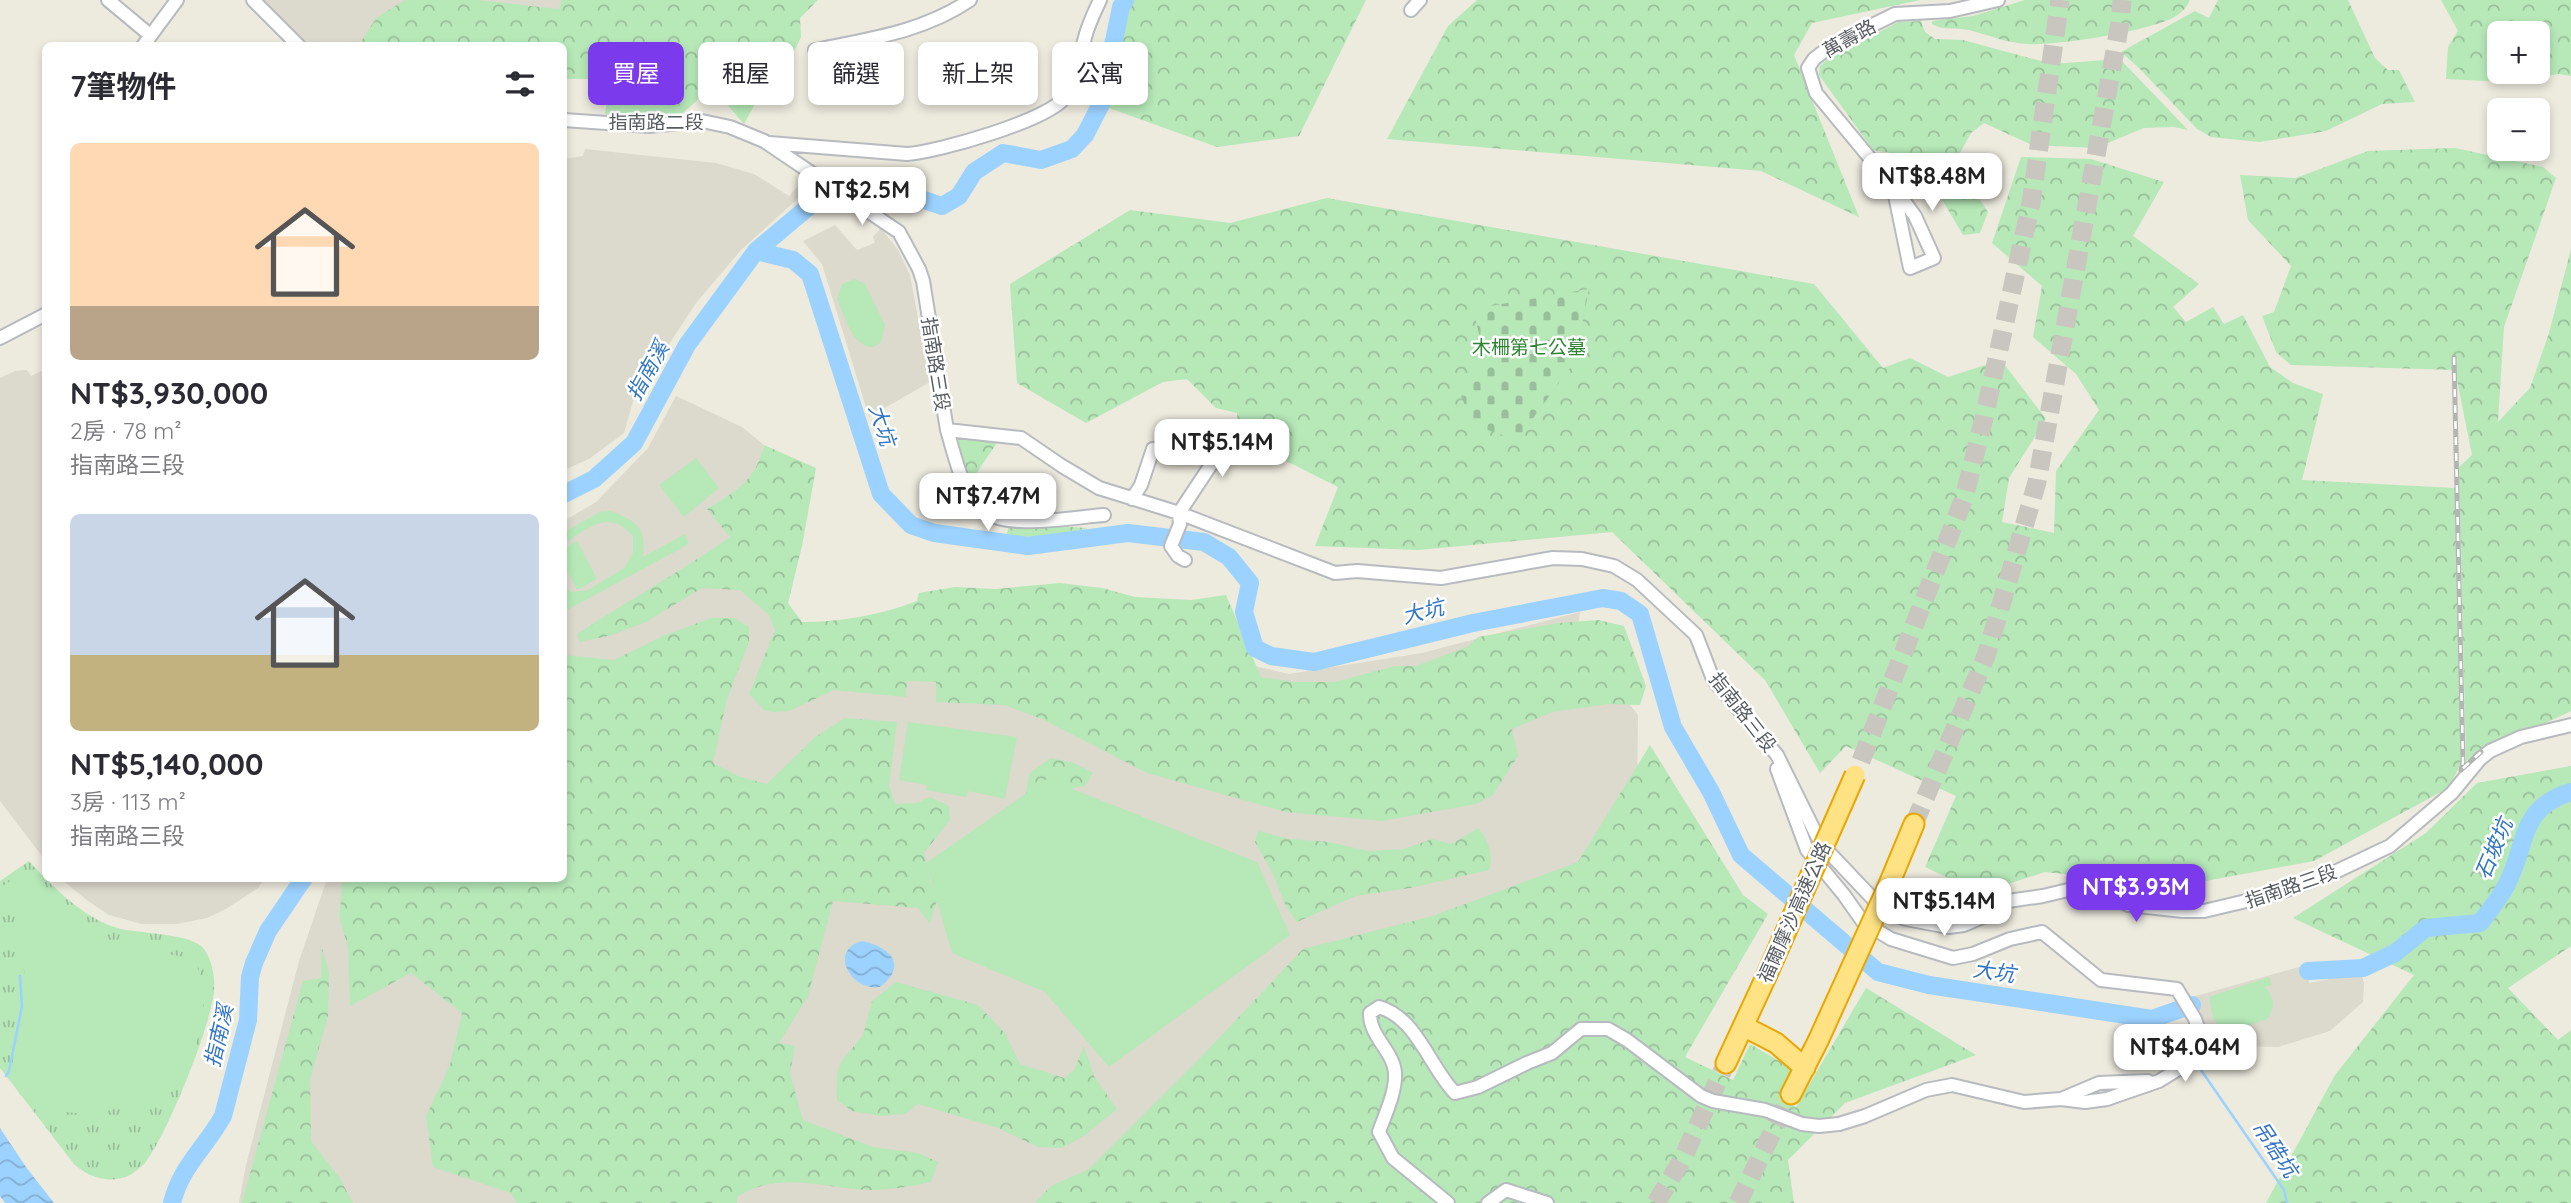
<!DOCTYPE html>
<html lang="zh-TW">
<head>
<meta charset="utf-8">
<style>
  body { margin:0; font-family:Quicksand,"Noto Sans TC",sans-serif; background:#f2f2f3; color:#2b2b33; height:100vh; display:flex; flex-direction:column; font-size:26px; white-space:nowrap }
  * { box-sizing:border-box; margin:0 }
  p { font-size:23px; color:#7c7c81 }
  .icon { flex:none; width:38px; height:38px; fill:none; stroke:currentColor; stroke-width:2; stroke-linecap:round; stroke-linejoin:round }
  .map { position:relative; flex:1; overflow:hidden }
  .sheet { position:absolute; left:42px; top:42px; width:525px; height:840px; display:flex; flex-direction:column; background:#fff; border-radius:10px; box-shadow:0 4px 10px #0003 }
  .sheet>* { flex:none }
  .banner { position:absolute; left:588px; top:42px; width:665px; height:63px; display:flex; gap:14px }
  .tools { position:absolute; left:2487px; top:21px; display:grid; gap:14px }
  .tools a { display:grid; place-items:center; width:63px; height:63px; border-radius:10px; background:#fff; box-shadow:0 4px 10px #0003; font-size:35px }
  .price { position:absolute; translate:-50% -60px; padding:0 16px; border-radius:14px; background:#fff; color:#222; font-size:23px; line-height:46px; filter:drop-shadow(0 2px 4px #0008) }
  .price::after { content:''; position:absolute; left:50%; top:42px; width:21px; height:16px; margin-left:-10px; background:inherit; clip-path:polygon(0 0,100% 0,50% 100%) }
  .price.selected { background:#7c3aed; color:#fff }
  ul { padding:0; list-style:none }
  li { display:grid; align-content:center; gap:14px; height:371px; padding:0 28px }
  li span { display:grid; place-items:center; height:217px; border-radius:10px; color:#555 }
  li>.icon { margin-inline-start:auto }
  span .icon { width:126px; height:126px; fill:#fffc; stroke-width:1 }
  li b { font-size:30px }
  h2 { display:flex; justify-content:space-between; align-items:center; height:84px; padding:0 28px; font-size:30px }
  .tag { padding:0 24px; border-radius:10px; background:#fff; box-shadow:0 4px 10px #0003; font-size:24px; line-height:63px }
  .tag.selected { background:#7c3aed; color:#fff }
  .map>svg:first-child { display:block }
  .education { fill:#dcd9cd }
  .grass { fill:url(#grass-tufts) }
  .forest { fill:url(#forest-crowns); fill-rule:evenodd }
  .cemetery { fill:url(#cemetery-stones) }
  .pitch { fill:#b7e8b8 }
  .water { fill:url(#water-waves) }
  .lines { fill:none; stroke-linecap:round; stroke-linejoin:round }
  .stream { stroke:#9cd2ff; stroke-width:2.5 }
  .river { stroke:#9cd2ff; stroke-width:18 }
  .highway-tunnel { stroke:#c8c6bf; stroke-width:19; stroke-dasharray:19 10; stroke-linecap:butt }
  .minor-casing { stroke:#b7babf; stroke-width:16 }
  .highway-casing { stroke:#eba600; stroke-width:23 }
  .minor { stroke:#fff; stroke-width:12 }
  .highway { stroke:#ffe283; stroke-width:19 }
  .rail-casing { stroke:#b3b4b4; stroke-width:5 }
  .rail { stroke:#fff; stroke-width:2.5; stroke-dasharray:8; stroke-linecap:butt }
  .highway-bridge-casing { stroke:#eba600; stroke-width:23; stroke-linecap:butt }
  .highway-bridge { stroke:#ffe283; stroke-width:19 }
  .labels { text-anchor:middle; stroke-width:5; stroke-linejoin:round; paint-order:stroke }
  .street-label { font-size:19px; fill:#575c61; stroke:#fff }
  .park-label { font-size:19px; fill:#2c8531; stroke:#fff }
  .water-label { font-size:21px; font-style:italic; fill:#3276c4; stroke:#fff }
</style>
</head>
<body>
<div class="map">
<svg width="2571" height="1203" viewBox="0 0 2571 1203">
  <defs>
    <pattern id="grass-tufts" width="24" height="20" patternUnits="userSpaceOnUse" patternTransform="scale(1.75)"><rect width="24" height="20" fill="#b7e8b8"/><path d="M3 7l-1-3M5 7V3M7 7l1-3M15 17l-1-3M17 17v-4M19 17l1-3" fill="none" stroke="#98bf99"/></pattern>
    <pattern id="forest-crowns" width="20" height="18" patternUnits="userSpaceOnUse" patternTransform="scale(1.75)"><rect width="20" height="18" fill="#b7e8b8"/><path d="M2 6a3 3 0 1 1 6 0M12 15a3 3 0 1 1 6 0" fill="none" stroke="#98bf99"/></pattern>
    <pattern id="cemetery-stones" width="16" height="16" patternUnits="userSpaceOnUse" patternTransform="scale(1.75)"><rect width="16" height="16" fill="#b7e8b8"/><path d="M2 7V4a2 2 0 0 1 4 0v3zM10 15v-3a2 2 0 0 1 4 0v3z" fill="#98bf99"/></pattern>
    <pattern id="water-waves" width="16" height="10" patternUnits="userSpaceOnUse" patternTransform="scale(1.75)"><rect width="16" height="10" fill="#9cd2ff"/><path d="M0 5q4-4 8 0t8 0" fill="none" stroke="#82aed2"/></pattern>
  </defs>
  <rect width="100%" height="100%" fill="#edeade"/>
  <!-- education -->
  <path class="education" d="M258 0H810L481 42 408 45H305Z
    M585 149 716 163 754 174 789 196 798 186 805 192 741 250 696 303 634 398 624 433 589 459 564 470V159L583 156Z
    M835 225 857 250 875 243 873 237 881 228 898 250 910 275 930 382 869 417 822 264 803 241Z
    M45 369V860L0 801V378L15 371 27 370 31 376Z
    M676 396 742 427 764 445 760 460 747 484 707 509 731 537 674 576 738 540 784 631 1241 663 1289 674 1422 653 1580 612 1568 700 1623 696 1638 715 1636 861 1623 1203H239L246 1165 299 961 327 879 564 878V521L596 502 648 448Z
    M61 879H265L258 888 226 909 207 918 177 924H142L109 915 88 901Z
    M2306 965 2309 983 2345 976H2362L2364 983 2363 1002 2330 1031 2278 1047 2232 1046 2201 1025 2189 998Z"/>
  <!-- grass -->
  <path class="grass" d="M29 861C53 887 82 917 117 928 138 934 193 933 204 949 212 960 215 976 214 990 212 1024 167 1135 145 1163 141 1167 134 1173 128 1176 109 1184 88 1177 74 1164L0 1068V881Z"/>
  <!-- forest -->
  <path class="forest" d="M405 0H477L559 9 562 0H818L800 18 801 37 785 70 767 82 744 124 712 87 683 113 652 117 605 114 606 106 595 79H564V46L359 45 376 18Z
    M1123 0H1366L1299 136 1217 147 1079 97Z
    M1477 0H1920L1812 23 1794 55 1859 217 1761 171 1387 139 1448 26Z
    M2025 0H2190C2187 7 2182 12 2176 16 2153 31 2055 46 2027 44 2006 43 1989 35 1969 30 1956 27 1944 31 1932 24V21L1973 16Z
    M2218 0H2348L2375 58 2388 70H2399L2415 102 2382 104 2326 131 2260 142 2211 137 2197 129 2141 70 2121 52 2195 11 2209 18Z
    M2441 0H2571V76L2559 74 2506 82 2446 79 2448 47 2458 31ZM2499 33H2538V72H2499Z
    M1921 21 1925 32 1935 39 1963 40 2052 64 2120 59 2188 130 2174 127 2144 128 2096 148 2032 145 1984 123 1971 133 1955 162 1988 212 1980 233 1963 235 1917 157 1873 150 1819 75 1820 66 1836 52 1863 41 1898 22Z
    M2455 148 2543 167 2556 178 2504 327 2498 422 2530 388 2549 333 2571 249V711L2466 761 2459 467 2472 455 2455 370 2291 365 2276 352 2262 316 2274 312 2291 266 2248 220 2240 175 2296 178 2368 151Z
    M2021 157 2091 159 2164 182 2133 236 2199 284 2173 307 2186 322 2213 307 2224 324 2243 315 2270 367 2293 383 2323 394 2302 480 2455 488 2461 762 2450 787 2314 861 2178 886 2045 872 1980 893 1925 867 1956 796 1846 746 1820 773 1765 680 1612 532 1418 550 1315 546 1338 487 1239 437 1237 413 1216 408 1187 379 1163 382 1086 423 1017 383 1010 284 1130 210 1230 223 1327 198 1814 284 1883 368 1910 358 1948 377 2001 360 2046 419 2009 478 2002 522 2054 533 2056 471 2099 410 2076 374 2033 337 2042 286 1992 243Z
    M967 437 999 440 971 481 958 445 959 438Z
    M764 445 816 468 802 546 788 603 802 622C842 622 880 615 917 601L919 593 955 587 995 589 1060 583 1102 588 1135 597 1191 600 1226 595 1261 677 1294 682H1335L1395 666H1416L1467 647 1478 637 1559 623 1598 620 1624 626 1646 686 1640 705 1608 704 1552 712 1512 729 1518 756 1492 796 1476 804 1382 821 1286 812 1147 773 1044 720 1005 705 936 702V682L907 681 906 697 834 690 789 711 773 712 764 710 749 694 775 630 769 615 740 590 702 588 646 622 612 635 580 642 577 634C628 601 680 572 730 537L707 509C737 490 755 482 764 445Z
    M1056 526 1088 528 1043 539 1005 538 1009 527Z
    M711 618H734L749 627V642L727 699 713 763 738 776 767 784 815 737 845 718 897 722 889 786 895 804 917 803 930 797 949 806 950 820 924 853 931 884 938 897 930 924 918 908 833 901 808 996 779 1043 795 1046 790 1073 803 1120 873 1147 918 1153 938 1162 931 1182C912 1186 891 1190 871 1190 824 1189 781 1169 737 1197V1203H517L511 1193 433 1167 426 1116 450 1065 462 1013 411 973 350 1006 348 947 339 916 343 879 564 878V655L614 660 663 636Z
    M1650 745 1743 895 1768 914 1685 1057 1733 1080 1750 1044 1793 1069 1780 1100 1796 1107 1866 988 1976 1055 1845 1103 1788 1160 1794 1203H1035L1051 1186 1089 1169 1202 1056 1303 949 1433 916 1578 862Z
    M1050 758 1074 763 1093 773 1085 786 1068 789 1024 808 1029 774Z
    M2571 766V946L2508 988 2558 1040 2571 1030V1203H2266L2335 1075 2414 975 2293 918 2426 833 2477 783Z
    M1478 828C1488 839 1494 854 1489 870L1410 888 1356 896 1297 922 1286 907 1273 874 1255 842 1258 831 1289 839 1329 842 1368 851 1404 849 1432 839 1452 844Z
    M322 947 329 973 328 1016 310 1080 311 1141 339 1177 353 1203H242L303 981 321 978Z
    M896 982 978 1005 1005 1033 1020 1064 1064 1078 1074 1070 1084 1046 1094 1076 1117 1109 1084 1136 1062 1148 1038 1147 998 1128 918 1104 905 1114 882 1116 852 1111 837 1100V1075L841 1062 863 1035 872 1001Z"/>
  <!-- cemetery -->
  <path class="cemetery" d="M1589 289 1575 361 1517 440 1473 425 1458 388 1487 367 1473 309Z"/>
  <!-- pitch -->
  <path class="pitch" d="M855 279 865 284 885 325 881 342 874 347C852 348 845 316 837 299L842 284Z
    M696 458 719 488 684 517 659 485Z
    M611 511C637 522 646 526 643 557L685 534 689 544 565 611 564 588 572 592 588 590 624 568 633 553V536C608 508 590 528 564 543V532L600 512Z
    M577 541 597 579 577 590 564 565V548Z
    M908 722 1017 737 1005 799 969 791 966 797 926 790 927 785 899 780Z
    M1047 779 1257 862 1290 935 1109 1067 1045 992 952 953 926 863Z
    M24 872 44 902 21 917 1 887Z
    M43 909C67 911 64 920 79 931 97 943 167 954 191 958 202 970 203 988 203 1003 206 1071 139 1116 76 1113 57 1112 38 1103 20 1095 3 1056 22 1023 25 983 26 967 19 956 15 941L25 919Z
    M2269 977 2272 985 2265 987C2275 998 2276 1007 2267 1019L2232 1031 2220 1028C2210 1017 2212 1008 2209 997Z"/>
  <!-- water -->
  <path class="water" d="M863 941C891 948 908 965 880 987 851 992 827 949 863 941Z
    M0 1128 26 1167 54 1203H5L0 1196Z"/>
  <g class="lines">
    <!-- stream -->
    <path class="stream" d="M2152 1019 2187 1052
      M2192 1057 2284 1190 2287 1203
      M6 1076 9 1071 22 1006 20 976"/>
    <!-- river -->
    <path class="river" d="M756 251 793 260 810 274 881 494 911 525 934 533 1028 546 1128 533 1204 542 1229 557 1250 583 1244 612 1255 648 1271 656 1314 662 1473 623 1603 598 1621 601 1640 614 1673 727 1711 792 1741 855 1878 972 1929 985 2152 1019 2192 1005
      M564 494 594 479 634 443 687 345 756 251 813 203 856 176H873L889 180 924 200 942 206 959 196 974 172 1003 153 1041 160 1072 149 1085 135 1101 104 1121 7 1125 0
      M2308 971 2363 968 2395 953 2426 928 2480 923C2489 911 2499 899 2506 886 2528 846 2517 808 2571 792
      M172 1203C181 1166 206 1147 223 1116L248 1020 250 977 254 963 268 931 304 878"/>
    <!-- highway-tunnel -->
    <path class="highway-tunnel" d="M1861 761 1964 498 1984 418 2031 203 2060 0
      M1914 824 1986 656 2037 482 2120 23 2122 0
      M1656 1203 1683 1158 1726 1063
      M1738 1203 1791 1094"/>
    <!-- minor casing -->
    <g class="minor-casing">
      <path id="minor" d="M108 0 150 35
        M253 0 299 46
        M1411 10 1420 0
        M143 46 177 0
        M815 50C869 39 923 32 970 0
        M564 120 649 126 702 121 730 127 764 141 899 232 919 269 923 281 947 430 1021 438 1062 466 1099 488 1179 513 1335 573 1357 571 1441 578 1553 558 1582 559 1614 566 1637 580 1696 635 1713 679 1777 755 1821 844 1877 903 1895 915 1906 919 1948 927 1964 925 1992 913 2008 901 2043 896 2085 886 2100 889 2128 905 2183 911H2204L2276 894 2335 872 2390 846 2452 793 2480 759 2490 751 2521 737 2571 725
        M769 143 907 154C937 152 1051 120 1066 96 1076 78 1080 54 1086 34 1089 23 1095 11 1100 0
        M1893 186 1910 268 1934 258 1915 216 1893 186 1816 93 1808 68 1814 59 1832 45 1895 14 1950 11 1998 0
        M0 338 46 314
        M947 430C955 456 961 489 981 509 1003 531 1074 517 1104 515
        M1132 499 1141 485 1153 449H1168
        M1185 560 1178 556 1171 546 1180 524 1179 513 1236 427
        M2061 1099 2099 1083 2148 1081
        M1448 1203 1393 1158 1379 1132C1385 1114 1396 1093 1395 1073 1394 1052 1369 1036 1370 1013L1379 1007C1417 1018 1429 1066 1455 1093L1478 1087 1527 1063 1552 1053 1581 1029H1608L1627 1040 1701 1096 1713 1101 1765 1110 1802 1124 1819 1126 1839 1124 1865 1116 1926 1090 1952 1085 2024 1102 2061 1099 2085 1102 2107 1099 2159 1081 2177 1070 2198 1043 2199 1031 2195 1019 2177 989 2101 980 2042 932 2010 939 1973 954 1953 958 1891 939 1863 922 1844 895 1807 850 1777 769
        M1488 1203 1506 1190 1547 1203"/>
    </g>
    <!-- highway casing -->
    <g class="highway-casing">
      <path id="highway" d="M1887 889 1914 824
        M1743 1026 1776 1043 1805 1068
        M1726 1063 1765 979
        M1791 1094 1818 1041"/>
    </g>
    <!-- minor -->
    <use href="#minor" class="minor"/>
    <!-- highway -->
    <use href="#highway" class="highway"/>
    <!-- rail casing -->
    <g class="rail-casing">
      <path id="rail" d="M2454 357 2463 762 2461 770 2481 752"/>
    </g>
    <!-- rail -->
    <use href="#rail" class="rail"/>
    <!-- highway-bridge casing -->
    <g class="highway-bridge-casing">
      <path id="highway-bridge" d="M1765 979 1855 775
        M1818 1041 1887 889"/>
    </g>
    <!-- highway-bridge -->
    <use href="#highway-bridge" class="highway-bridge"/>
  </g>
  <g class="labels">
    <!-- street labels -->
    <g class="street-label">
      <text transform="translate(1849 38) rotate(-29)" y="7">萬壽路</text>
      <text x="656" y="129">指南路二段</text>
      <text transform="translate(936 364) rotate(81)" y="7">指南路三段</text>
      <text transform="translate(1743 712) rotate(52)" y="7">指南路三段</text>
      <text transform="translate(2291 886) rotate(-19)" y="7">指南路三段</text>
      <text transform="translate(1794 912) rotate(-66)" y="7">福爾摩沙高速公路</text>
    </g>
    <!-- park labels -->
    <g class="park-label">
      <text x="1529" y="354">木柵第七公墓</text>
    </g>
    <!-- water labels -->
    <g class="water-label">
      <text transform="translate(648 371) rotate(-61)" y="7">指南溪</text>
      <text transform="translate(882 425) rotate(72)" y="7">大坑</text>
      <text transform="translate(1423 612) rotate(-14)" y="7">大坑</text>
      <text transform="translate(2494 849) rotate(-67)" y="7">石坡坑</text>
      <text transform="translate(1994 972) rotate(8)" y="7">大坑</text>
      <text transform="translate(219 1036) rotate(-77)" y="7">指南溪</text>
      <text transform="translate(2275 1149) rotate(56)" y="7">吊硞坑</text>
    </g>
  </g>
</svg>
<div class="tools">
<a>+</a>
<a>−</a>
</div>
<b class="price" style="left:1932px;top:213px">NT$8.48M</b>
<b class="price" style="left:862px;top:227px">NT$2.5M</b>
<b class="price" style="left:1222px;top:479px">NT$5.14M</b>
<b class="price" style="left:988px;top:533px">NT$7.47M</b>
<b class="price selected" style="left:2136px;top:924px">NT$3.93M</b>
<b class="price" style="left:1944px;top:938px">NT$5.14M</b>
<b class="price" style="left:2185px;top:1084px">NT$4.04M</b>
<div class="banner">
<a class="tag selected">買屋</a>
<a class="tag">租屋</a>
<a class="tag">篩選</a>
<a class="tag">新上架</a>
<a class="tag">公寓</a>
</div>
<section class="sheet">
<h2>7筆物件<svg class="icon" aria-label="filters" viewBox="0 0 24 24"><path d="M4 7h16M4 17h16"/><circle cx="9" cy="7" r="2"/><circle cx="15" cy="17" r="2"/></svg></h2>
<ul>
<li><span style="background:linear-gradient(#ffd9b3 75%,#b9a48a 0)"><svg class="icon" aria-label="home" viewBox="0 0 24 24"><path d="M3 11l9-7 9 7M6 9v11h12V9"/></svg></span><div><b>NT$3,930,000</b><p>2房 · 78 m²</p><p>指南路三段</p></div></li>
<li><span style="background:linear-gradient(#c9d6e8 65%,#c2b280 0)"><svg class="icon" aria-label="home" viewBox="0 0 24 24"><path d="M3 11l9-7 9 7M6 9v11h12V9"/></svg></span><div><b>NT$5,140,000</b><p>3房 · 113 m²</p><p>指南路三段</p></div></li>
</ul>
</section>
</div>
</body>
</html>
